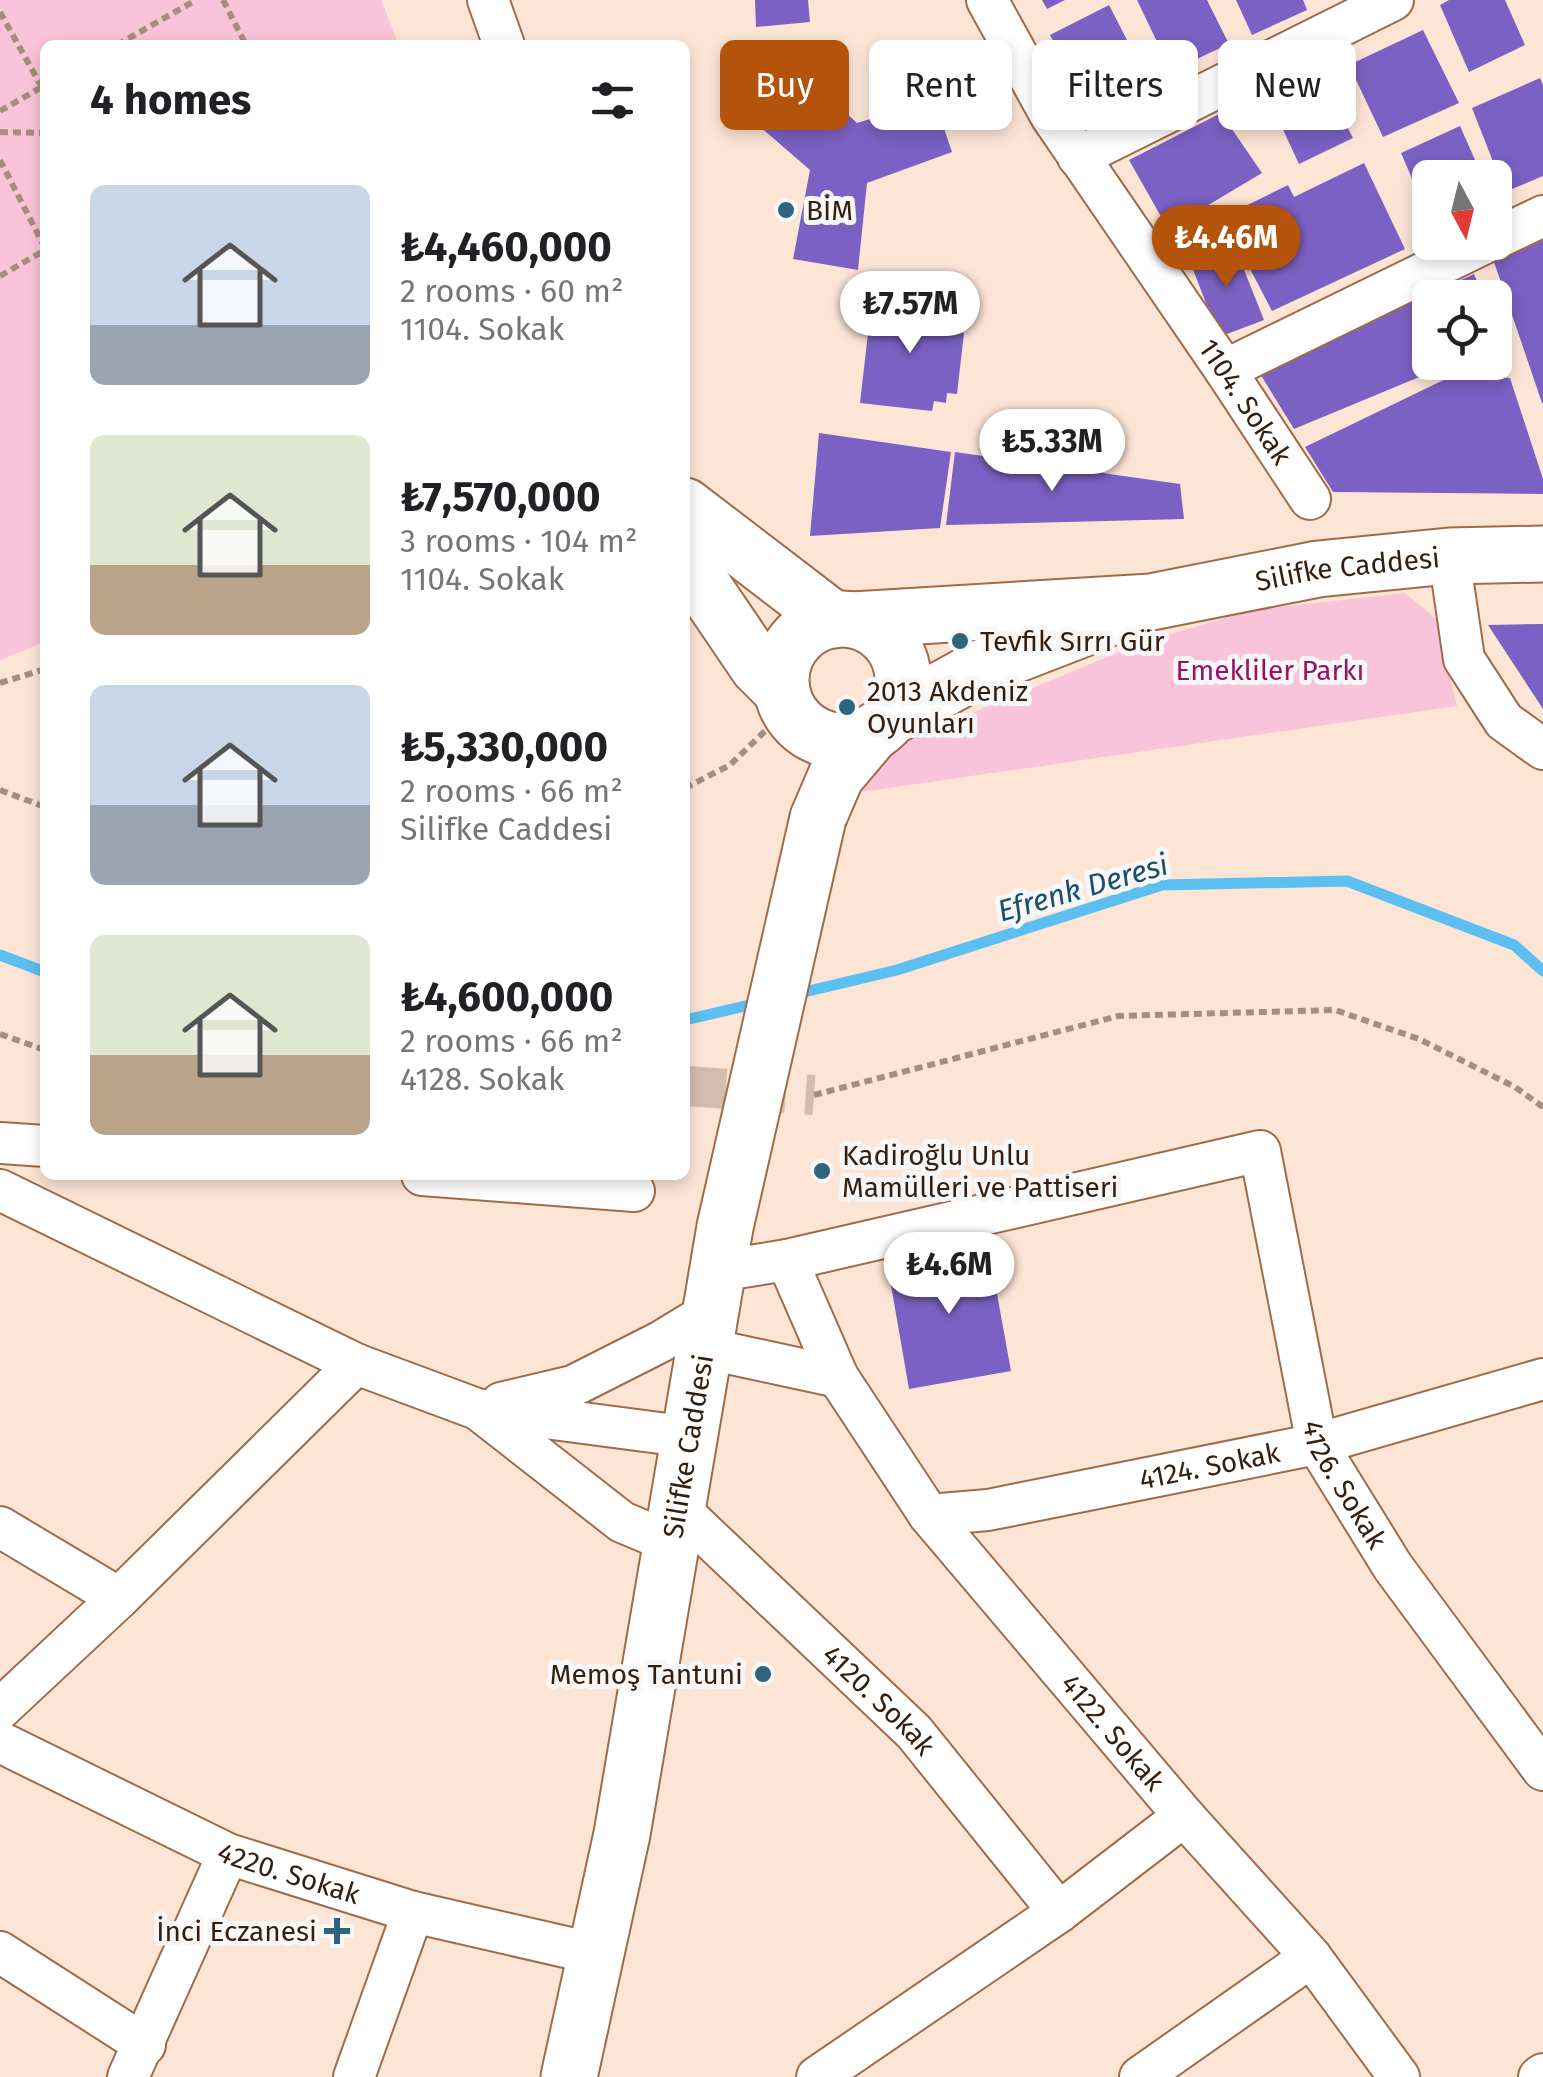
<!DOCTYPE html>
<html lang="en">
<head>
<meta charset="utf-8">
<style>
  body { margin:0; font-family:"Fira Sans",sans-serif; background:#f6f6f6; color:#202124; height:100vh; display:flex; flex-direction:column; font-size:38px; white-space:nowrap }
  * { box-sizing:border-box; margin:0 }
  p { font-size:32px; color:#757577 }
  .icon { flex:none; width:55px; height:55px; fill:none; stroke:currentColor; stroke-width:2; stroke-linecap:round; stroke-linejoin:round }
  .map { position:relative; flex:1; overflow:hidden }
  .drawer { position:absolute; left:40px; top:40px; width:650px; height:1140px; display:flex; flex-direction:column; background:#fff; border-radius:15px; box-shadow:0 5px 15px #0003 }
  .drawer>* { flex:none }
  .banner { position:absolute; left:720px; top:40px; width:672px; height:90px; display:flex; gap:20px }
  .needle { width:65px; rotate:173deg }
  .buttons { position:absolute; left:1412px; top:160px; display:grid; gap:20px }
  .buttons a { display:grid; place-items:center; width:100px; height:100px; border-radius:15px; background:#fff; box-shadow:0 5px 15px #0003; font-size:50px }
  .price { position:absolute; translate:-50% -85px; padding:0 22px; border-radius:35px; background:#fff; color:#222; font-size:32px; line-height:65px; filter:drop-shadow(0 2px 5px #0008) }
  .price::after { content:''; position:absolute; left:50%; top:60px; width:30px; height:22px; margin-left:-15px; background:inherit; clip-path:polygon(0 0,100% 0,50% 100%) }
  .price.on { background:#b45309; color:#fff }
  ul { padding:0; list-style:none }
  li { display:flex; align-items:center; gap:30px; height:250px; padding:0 50px }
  li span { display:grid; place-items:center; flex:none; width:280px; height:200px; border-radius:15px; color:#555 }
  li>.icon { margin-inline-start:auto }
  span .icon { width:120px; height:120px; fill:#fffc; stroke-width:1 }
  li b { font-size:42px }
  h2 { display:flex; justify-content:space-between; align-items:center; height:120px; padding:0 50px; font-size:42px }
  .pill { padding:0 35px; border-radius:15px; background:#fff; box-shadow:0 5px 15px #0003; font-size:35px; line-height:90px }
  .pill.on { background:#b45309; color:#fff }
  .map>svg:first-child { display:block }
  .green { fill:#f9c4d9 }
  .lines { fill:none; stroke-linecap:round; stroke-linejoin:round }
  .stream { stroke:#5bbff1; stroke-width:11 }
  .building { fill:#7b61c3 }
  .street-tunnel { stroke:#d5bdae; stroke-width:40; stroke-dasharray:40 20; stroke-linecap:butt }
  .street-casing { stroke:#a06b49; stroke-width:44 }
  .secondary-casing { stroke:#a06b49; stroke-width:59 }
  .path { stroke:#a58e7f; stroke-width:6; stroke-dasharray:8 5; stroke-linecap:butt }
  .street { stroke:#fff; stroke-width:40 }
  .secondary { stroke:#fff; stroke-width:55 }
  .secondary-bridge-casing { stroke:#a06b49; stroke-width:59; stroke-linecap:butt }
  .secondary-bridge { stroke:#fff; stroke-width:55 }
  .poi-dot { fill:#2e647f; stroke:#f7f7f7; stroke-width:4 }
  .labels { text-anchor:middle; stroke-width:10; stroke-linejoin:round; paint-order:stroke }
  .poi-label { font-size:28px; fill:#331e0f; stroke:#f7f7f7; text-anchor:start }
  .street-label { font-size:28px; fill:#331e0f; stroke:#f7f7f7 }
  .park-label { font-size:28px; fill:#9a115e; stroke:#f7f7f7 }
  .water-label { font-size:30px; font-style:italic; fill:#184f69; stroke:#f7f7f7 }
</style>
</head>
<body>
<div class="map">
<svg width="1543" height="2077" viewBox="0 0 1543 2077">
  <rect width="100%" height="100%" fill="#fde5d6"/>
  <!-- green -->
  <path class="green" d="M0 0H381L399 45H45V642L0 660Z
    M1405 593 1436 619 1457 706 854 793 890 747 1146 641 1253 610Z"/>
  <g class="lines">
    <!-- stream -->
    <path class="stream" d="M0 955 45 972
      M796 994 897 970 1162 885 1347 881 1514 945 1543 971
      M685 1020 758 1003"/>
  </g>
  <!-- building -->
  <path class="building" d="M755 0H808L810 22 756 27Z
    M1042 0H1065L1047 9Z
    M1137 0H1207L1229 44 1171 71Z
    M1236 0H1303L1307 10 1252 35Z
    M1449 0H1505L1525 45 1469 72 1440 5Z
    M1109 5 1147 79 1089 110 1050 35Z
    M1423 30 1459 103 1383 137 1349 65Z
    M784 56 857 123 934 99 952 152 867 183 858 270 793 259 810 170 737 107Z
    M1540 78 1543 85V176L1505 192 1472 108Z
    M1323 80 1353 138 1299 164 1272 106Z
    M1221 113 1262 173 1168 229 1129 160Z
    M1460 126 1483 178H1430V220L1401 153Z
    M1364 163 1405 249 1272 311 1223 217 1288 185 1294 197Z
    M1543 235V403H1542L1492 256Z
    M1233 242 1264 320 1219 337 1189 259Z
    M1474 274 1484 298H1430V362L1453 363 1294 429 1259 372Z
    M872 298 946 306 945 318 954 319 952 332 964 333 957 394 947 393 946 403 934 401 932 411 860 403Z
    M1495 322 1504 341 1495 345Z
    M1458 373 1510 378 1543 479V494L1333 492 1305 447Z
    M819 433 951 452 940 528 810 536Z
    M955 452 1180 484 1184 519 946 525Z
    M1543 624V709L1488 625Z
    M988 1244 1011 1371 909 1389 887 1262Z"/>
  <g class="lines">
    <!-- street-tunnel -->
    <path class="street-tunnel" d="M686 1086 814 1095"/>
    <!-- street casing -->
    <g class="street-casing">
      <g id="street">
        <path d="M488 0 504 45"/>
        <path id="s1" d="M987 0 1051 116 1225 370 1310 499"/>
        <path d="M1078 157 1393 0"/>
        <path d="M1495 239 1543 216"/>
        <path d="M1225 370 1487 242"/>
        <path d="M1449 556 1464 659 1504 721 1543 749"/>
        <path d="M0 1143 45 1146"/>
        <path d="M422 1175 634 1191"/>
        <path d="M0 1190 356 1364 477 1409 690 1437"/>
        <path id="s2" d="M718 1271 787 1260 1260 1151 1317 1444 1393 1567 1543 1770"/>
        <path d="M704 1348 838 1377 787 1260"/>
        <path id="s3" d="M838 1377 929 1515 1184 1816 1311 1957 1399 2077"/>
        <path d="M501 1403 573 1386 660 1342 711 1311"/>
        <path d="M480 1411 622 1522 672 1543"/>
        <path id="s4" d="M678 1508 914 1732 1059 1912"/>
        <path id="s5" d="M929 1515 988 1510 1317 1444 1543 1379"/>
        <path d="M0 1527 119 1598"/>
        <path d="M0 1709 119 1598 356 1364"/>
        <path id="s6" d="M0 1742 228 1854 413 1912 596 1954"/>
        <path d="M0 1952 145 2045"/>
        <path d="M128 2077 228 1854"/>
        <path d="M354 2077 413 1912"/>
        <path d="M817 2077 1059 1912 1184 1816"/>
        <path d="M1140 2077 1311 1957"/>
        <path d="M1539 2077 1543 2074"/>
      </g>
    </g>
    <!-- secondary casing -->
    <g class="secondary-casing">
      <g id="secondary">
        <path d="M685 506 834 620"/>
        <path d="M685 534 703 586 758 667 782 691"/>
        <circle cx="842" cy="680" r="61"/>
        <path id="s7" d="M853 620 1151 602 1318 569 1449 556 1543 554"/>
        <path d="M891 717 981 668 1102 621"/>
        <path d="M818 818 836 776 874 731"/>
        <path id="s8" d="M569 2077 622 1834 725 1227"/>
      </g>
    </g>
    <!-- path -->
    <path class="path" d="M223 0 246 45
      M0 12 45 93
      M117 45 196 0
      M0 111 42 87
      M0 132 45 133
      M0 160 45 248
      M0 276 45 250
      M0 683 45 669
      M685 788 730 765 765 731
      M0 790 45 807
      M0 1034 45 1050
      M685 1086H686
      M814 1095 1118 1016 1335 1010 1419 1039 1515 1087 1543 1107"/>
    <!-- street -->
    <use href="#street" class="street"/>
    <!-- secondary -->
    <use href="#secondary" class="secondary"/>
    <!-- secondary-bridge casing -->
    <g class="secondary-bridge-casing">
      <path id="secondary-bridge" d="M725 1227 818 818"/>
    </g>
    <!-- secondary-bridge -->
    <use href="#secondary-bridge" class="secondary-bridge"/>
  </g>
  <!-- markers -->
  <g class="poi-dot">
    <circle cx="786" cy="210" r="10"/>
    <circle cx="960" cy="641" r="10"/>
    <circle cx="847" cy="707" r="10"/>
    <circle cx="822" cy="1171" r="10"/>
    <circle cx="763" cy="1674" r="10"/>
    <path d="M332 1916h10v10h10v10h-10v10h-10v-10h-10v-10h10z"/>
  </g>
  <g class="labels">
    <!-- poi labels -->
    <g class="poi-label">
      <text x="806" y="220">BİM</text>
      <text x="980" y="651">Tevfik Sırrı Gür</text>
      <text x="867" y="701">2013 Akdeniz<tspan x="867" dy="32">Oyunları</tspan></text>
      <text x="842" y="1165">Kadiroğlu Unlu<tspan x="842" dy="32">Mamülleri ve Pattiseri</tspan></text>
      <text x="743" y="1684" text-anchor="end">Memoş Tantuni</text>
      <text x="317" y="1941" text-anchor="end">İnci Eczanesi</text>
    </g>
    <!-- street labels -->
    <g class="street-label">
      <text dy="10" stroke="none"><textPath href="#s1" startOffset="478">1104. Sokak</textPath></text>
      <text dy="10" stroke="none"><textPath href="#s7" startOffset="498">Silifke Caddesi</textPath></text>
      <text dy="10" stroke="none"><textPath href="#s8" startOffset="642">Silifke Caddesi</textPath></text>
      <text dy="10" stroke="none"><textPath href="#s5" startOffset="285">4124. Sokak</textPath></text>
      <text dy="10" stroke="none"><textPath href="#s2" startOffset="902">4126. Sokak</textPath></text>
      <text dy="10" stroke="none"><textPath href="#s4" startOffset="278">4120. Sokak</textPath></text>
      <text dy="10" stroke="none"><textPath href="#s3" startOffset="450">4122. Sokak</textPath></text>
      <text dy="10" stroke="none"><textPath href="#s6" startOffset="318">4220. Sokak</textPath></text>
    </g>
    <!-- park labels -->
    <g class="park-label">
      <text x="1270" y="680">Emekliler Parkı</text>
    </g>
    <!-- water labels -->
    <g class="water-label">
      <text transform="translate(1083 888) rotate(-16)" y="10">Efrenk Deresi</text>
    </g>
  </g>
</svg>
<div class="buttons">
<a><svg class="needle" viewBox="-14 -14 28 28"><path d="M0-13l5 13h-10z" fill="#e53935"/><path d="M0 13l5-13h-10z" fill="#757577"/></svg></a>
<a><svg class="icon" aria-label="locate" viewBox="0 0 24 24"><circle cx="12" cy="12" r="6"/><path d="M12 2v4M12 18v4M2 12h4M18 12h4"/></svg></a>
</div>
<b class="price on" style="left:1226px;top:290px">₺4.46M</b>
<b class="price" style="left:910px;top:356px">₺7.57M</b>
<b class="price" style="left:1052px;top:494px">₺5.33M</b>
<b class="price" style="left:949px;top:1317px">₺4.6M</b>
<div class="banner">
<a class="pill on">Buy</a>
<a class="pill">Rent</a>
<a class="pill">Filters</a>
<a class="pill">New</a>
</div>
<section class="drawer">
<h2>4 homes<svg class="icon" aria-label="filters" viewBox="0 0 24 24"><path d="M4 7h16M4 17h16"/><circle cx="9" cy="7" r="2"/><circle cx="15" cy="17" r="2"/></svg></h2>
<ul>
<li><span style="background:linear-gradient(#c9d6e8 70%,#9aa5b1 0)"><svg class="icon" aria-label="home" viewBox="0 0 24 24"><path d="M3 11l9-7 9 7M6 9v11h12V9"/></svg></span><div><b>₺4,460,000</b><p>2 rooms · 60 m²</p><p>1104. Sokak</p></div></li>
<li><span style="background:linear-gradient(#dfe7d0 65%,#b9a48a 0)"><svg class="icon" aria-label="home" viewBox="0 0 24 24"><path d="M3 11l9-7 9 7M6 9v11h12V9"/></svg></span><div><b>₺7,570,000</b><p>3 rooms · 104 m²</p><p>1104. Sokak</p></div></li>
<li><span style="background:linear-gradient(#c9d6e8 60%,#9aa5b1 0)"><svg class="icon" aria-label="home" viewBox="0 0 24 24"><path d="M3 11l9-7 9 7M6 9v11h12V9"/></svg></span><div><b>₺5,330,000</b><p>2 rooms · 66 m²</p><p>Silifke Caddesi</p></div></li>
<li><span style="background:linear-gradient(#dfe7d0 60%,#b9a48a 0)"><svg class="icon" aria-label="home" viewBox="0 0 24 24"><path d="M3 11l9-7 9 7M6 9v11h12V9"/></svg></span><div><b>₺4,600,000</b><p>2 rooms · 66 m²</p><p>4128. Sokak</p></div></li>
</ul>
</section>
</div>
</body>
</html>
